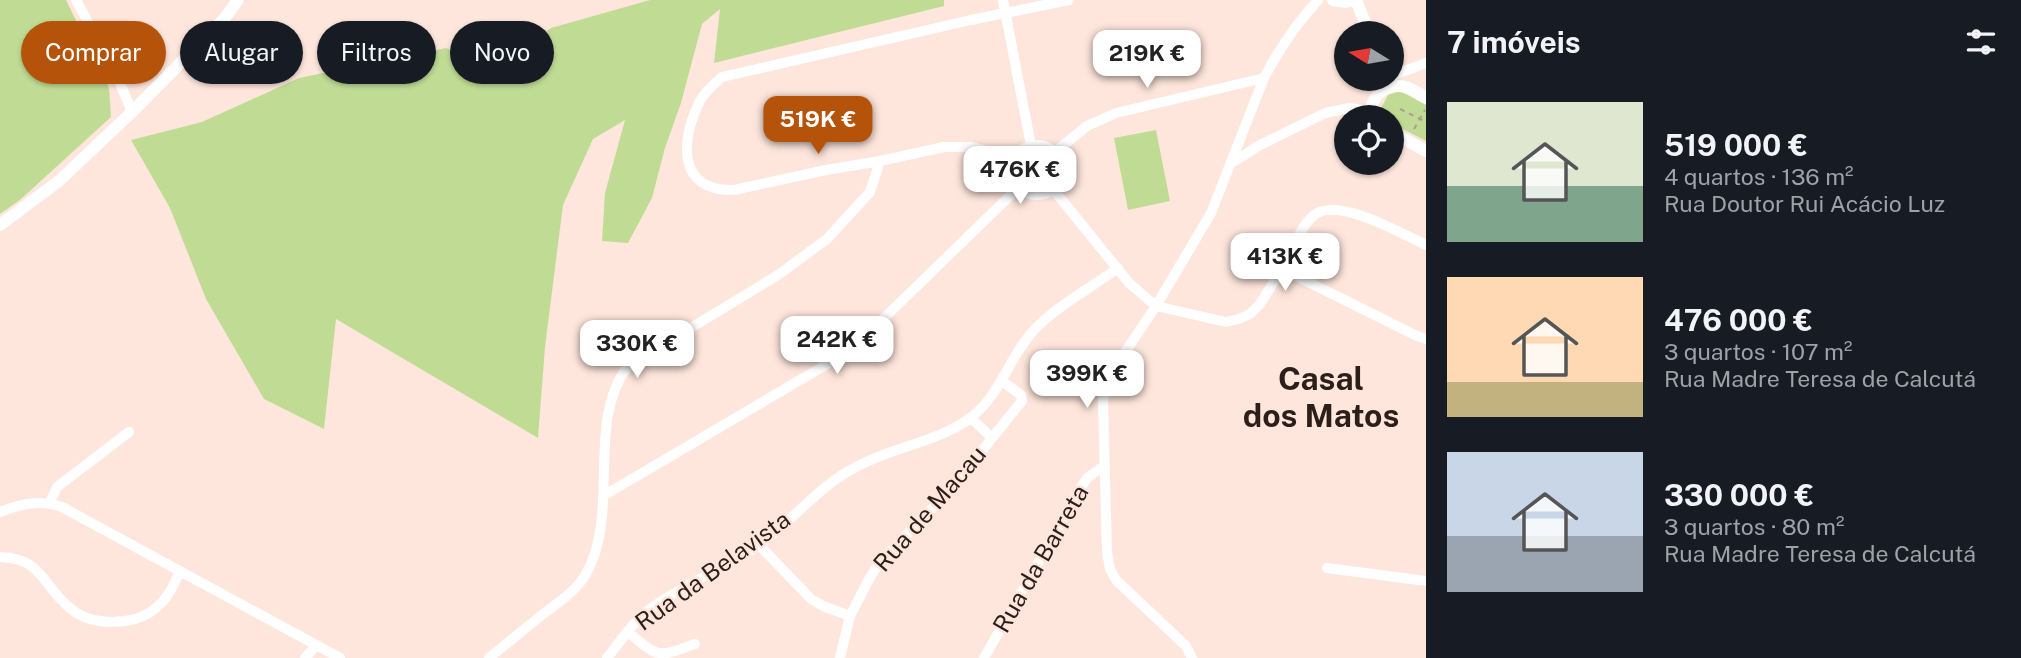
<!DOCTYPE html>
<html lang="pt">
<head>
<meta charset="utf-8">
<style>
  body { margin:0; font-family:"Public Sans",sans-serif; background:#20242c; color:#f1f3f6; height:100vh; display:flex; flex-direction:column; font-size:26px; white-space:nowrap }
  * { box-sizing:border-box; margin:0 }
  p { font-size:23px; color:#9ea1a6 }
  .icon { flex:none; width:38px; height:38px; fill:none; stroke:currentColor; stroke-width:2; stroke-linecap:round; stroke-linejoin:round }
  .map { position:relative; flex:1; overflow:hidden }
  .drawer { display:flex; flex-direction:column; background:#171b24; width:595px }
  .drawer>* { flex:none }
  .top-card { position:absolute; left:21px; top:21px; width:665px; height:63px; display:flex; gap:14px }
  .needle { width:46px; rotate:281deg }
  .tools { position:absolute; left:1334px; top:21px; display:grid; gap:14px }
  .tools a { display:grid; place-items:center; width:70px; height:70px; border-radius:50%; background:#171b24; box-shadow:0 2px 5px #0004; font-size:35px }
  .price { position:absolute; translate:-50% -60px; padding:0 16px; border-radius:14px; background:#fff; color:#222; font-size:23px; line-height:46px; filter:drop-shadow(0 2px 4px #0008) }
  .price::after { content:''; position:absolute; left:50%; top:42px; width:21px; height:16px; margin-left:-10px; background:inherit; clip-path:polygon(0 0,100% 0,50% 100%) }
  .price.selected { background:#b45309; color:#fff }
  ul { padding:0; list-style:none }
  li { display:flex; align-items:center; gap:21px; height:175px; padding:0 21px }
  li span { display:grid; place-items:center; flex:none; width:196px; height:140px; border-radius:0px; color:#555 }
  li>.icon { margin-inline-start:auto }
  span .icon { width:84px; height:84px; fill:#fffc; stroke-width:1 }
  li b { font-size:30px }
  h2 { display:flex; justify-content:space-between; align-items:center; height:84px; padding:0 21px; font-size:30px }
  .pill { padding:0 24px; border-radius:32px; background:#171b24; box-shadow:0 2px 5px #0004; font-size:24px; line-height:63px }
  .pill.selected { background:#b45309; color:#fff }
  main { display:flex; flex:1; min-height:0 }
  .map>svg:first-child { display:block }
  .green { fill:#c0dc94 }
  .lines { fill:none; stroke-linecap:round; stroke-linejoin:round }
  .path { stroke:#b19c94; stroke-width:2; stroke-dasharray:5 5; stroke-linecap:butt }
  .minor { stroke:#fff; stroke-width:10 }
  .tertiary { stroke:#fff; stroke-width:12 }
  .secondary { stroke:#fff; stroke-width:12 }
  .labels { text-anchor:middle; stroke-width:5; stroke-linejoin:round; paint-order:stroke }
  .street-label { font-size:24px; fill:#2c1e18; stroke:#fee6dc }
  .district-label { font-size:32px; font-weight:bold; fill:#2c1e18; stroke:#fee6dc }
</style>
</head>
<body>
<main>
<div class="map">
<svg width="1426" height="658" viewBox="0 0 1426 658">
  <rect width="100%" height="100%" fill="#fee6dc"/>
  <!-- green -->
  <path class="green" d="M0 0H66L109 88 111 117 21 199 0 214Z
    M650 0H944V6L714 63 720 9 702 24 681 103 665 148 652 198 628 243 602 241 605 193 625 120 593 139 563 205 545 347 538 438 336 319 324 429 264 399 206 299 170 208 131 140 202 122 299 78 446 48 485 67 510 57 551 28Z
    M1400 91 1426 105V141L1391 123V117H1383L1381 108 1388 95Z
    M1156 130 1170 201 1128 210 1114 138Z"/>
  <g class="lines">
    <!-- path -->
    <path class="path" d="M1400 109 1426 122
      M1414 129 1425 110"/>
    <!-- minor -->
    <path class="minor" d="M76 0 118 78 132 112
      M1003 0 1031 146
      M1391 77 1399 73 1426 63
      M1012 170a25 25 0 1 1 50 0a25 25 0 1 1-50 0Z
      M1055 152 1087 126 1116 113 1264 78
      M1015 158 972 147H944L880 161 826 170 734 190C677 192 680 140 700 101 705 91 714 84 722 77L971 20 1069 0
      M1233 162 1260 145 1325 113 1349 108 1370 111
      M1053 189 1129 283 1156 306 1226 322 1239 319 1250 314 1260 304 1282 269 1415 335 1426 339
      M1282 269C1291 252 1299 229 1313 216 1336 195 1402 234 1426 245
      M992 438 1022 401 1021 395 1002 381
      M603 496 834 360 883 319 1019 187
      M50 502 57 487 129 432
      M0 512C21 504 40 499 62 507L340 658
      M759 545 811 599 823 606 850 616
      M0 557C43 558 43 587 71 609 93 627 136 626 157 607 169 597 174 584 180 571
      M1327 568 1426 581
      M628 632C659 658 657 658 695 644
      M305 658 316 646
      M489 658C507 643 525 629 543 614 558 603 576 591 586 574 621 512 585 422 628 366L778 275 827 239 870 192 880 161
      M607 658C620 642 632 623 649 610 683 584 724 569 759 545 794 520 819 485 858 466 892 448 935 442 966 421 998 400 1006 364 1029 336 1047 312 1092 287 1118 268
      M840 658 850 616 869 579 880 562 955 485 992 438 971 418
      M984 658 1080 489 1087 478 1104 466
      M1192 658 1186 646 1116 580 1110 569 1107 552 1103 400 1107 382 1117 364 1156 306 1211 213 1264 78C1279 49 1296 24 1318 0"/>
    <!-- tertiary -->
    <path class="tertiary" d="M1333 0 1346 2 1354 0
      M1356 0 1369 33
      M1372 117C1368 101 1382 85 1399 86 1408 86 1418 93 1426 98
      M1391 132 1426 151"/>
    <!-- secondary -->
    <path class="secondary" d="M0 225 59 181 132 112 224 19 238 0"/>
  </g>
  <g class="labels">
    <!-- street labels -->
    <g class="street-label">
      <text transform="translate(930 509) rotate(-49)" y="8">Rua de Macau</text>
      <text transform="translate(1041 559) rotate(-60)" y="8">Rua da Barreta</text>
      <text transform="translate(713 571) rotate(-36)" y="8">Rua da Belavista</text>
    </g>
    <!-- district labels -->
    <g class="district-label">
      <text x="1321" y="390">Casal<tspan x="1321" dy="37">dos Matos</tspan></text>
    </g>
  </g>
</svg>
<div class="tools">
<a><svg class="needle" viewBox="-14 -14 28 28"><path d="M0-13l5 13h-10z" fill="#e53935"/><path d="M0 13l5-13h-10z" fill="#9ea1a6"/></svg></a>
<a><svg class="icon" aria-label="locate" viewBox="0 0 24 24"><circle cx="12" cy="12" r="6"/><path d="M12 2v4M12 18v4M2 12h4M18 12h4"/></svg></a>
</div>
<b class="price" style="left:1147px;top:90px">219K €</b>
<b class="price selected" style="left:818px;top:156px">519K €</b>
<b class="price" style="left:1020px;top:206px">476K €</b>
<b class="price" style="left:1285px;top:293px">413K €</b>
<b class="price" style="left:837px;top:376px">242K €</b>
<b class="price" style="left:637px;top:380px">330K €</b>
<b class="price" style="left:1087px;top:410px">399K €</b>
<div class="top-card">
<a class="pill selected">Comprar</a>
<a class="pill">Alugar</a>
<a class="pill">Filtros</a>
<a class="pill">Novo</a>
</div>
</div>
<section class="drawer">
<h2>7 imóveis<svg class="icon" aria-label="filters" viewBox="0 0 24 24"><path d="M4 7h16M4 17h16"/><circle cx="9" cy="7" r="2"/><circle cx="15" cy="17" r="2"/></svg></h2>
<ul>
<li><span style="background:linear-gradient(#dfe7d0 60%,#7fa58c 0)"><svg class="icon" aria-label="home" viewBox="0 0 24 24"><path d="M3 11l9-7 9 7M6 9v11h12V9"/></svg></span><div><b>519 000 €</b><p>4 quartos · 136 m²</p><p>Rua Doutor Rui Acácio Luz</p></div></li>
<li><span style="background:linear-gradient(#ffd9b3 75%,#c2b280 0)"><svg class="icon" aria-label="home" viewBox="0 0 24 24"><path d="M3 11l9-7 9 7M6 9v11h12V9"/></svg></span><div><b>476 000 €</b><p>3 quartos · 107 m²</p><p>Rua Madre Teresa de Calcutá</p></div></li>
<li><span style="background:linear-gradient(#c9d6e8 60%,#9aa5b1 0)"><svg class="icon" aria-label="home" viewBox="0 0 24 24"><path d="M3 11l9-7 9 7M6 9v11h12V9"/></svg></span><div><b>330 000 €</b><p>3 quartos · 80 m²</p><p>Rua Madre Teresa de Calcutá</p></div></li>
</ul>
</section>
</main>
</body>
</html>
